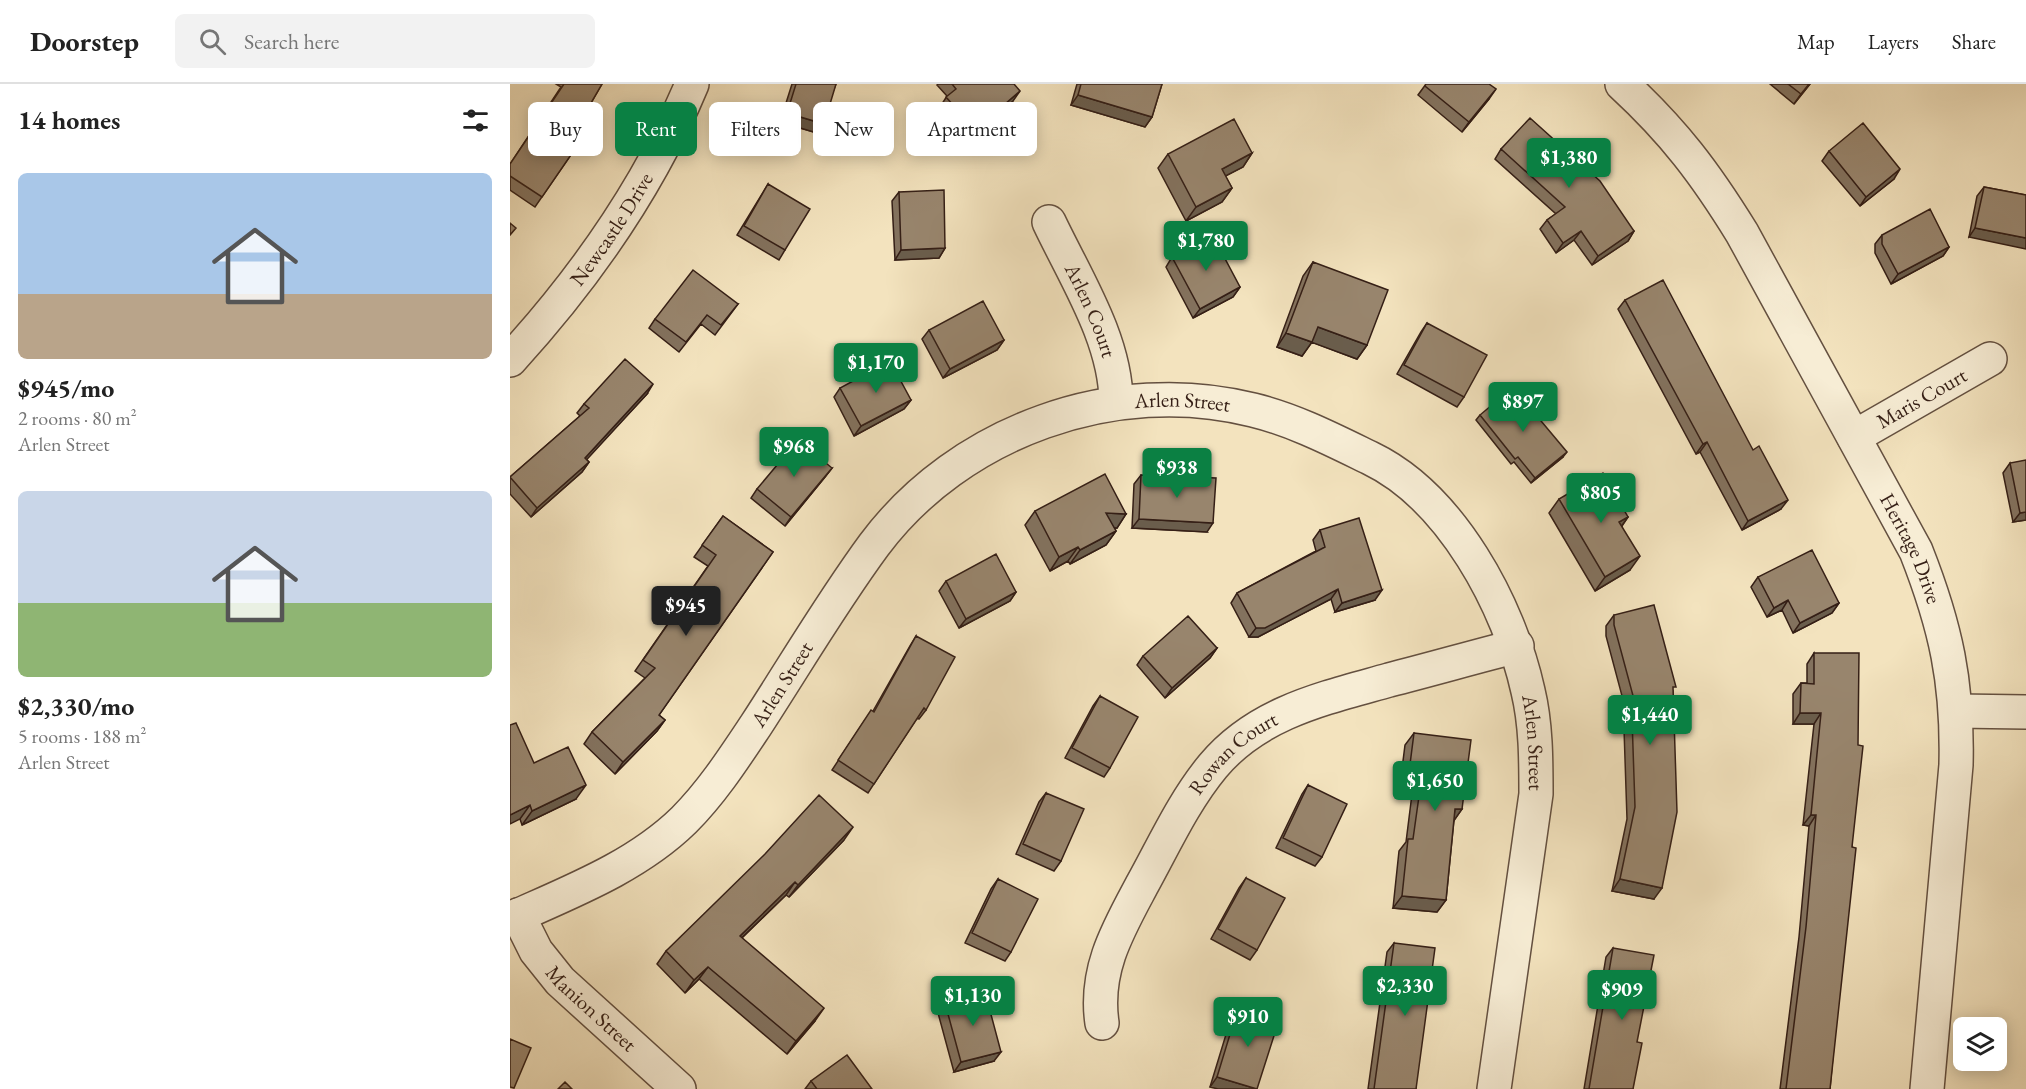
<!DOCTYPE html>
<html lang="en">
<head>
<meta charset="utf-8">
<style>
  body { margin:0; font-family:"EB Garamond",serif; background:#f2f2f2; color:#222; height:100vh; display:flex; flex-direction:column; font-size:22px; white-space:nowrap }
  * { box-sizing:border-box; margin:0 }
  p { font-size:20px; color:#767676 }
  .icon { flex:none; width:33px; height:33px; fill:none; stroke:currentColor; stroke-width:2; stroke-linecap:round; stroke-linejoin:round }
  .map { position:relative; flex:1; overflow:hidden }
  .panel { display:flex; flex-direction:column; background:#fff; width:510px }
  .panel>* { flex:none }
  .guide { position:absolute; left:18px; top:18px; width:570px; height:54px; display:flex; gap:12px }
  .buttons { position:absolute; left:1443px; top:933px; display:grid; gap:12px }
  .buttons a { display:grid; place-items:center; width:54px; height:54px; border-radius:9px; background:#fff; box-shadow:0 3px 15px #0003; font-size:30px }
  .price { position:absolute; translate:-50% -51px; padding:0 14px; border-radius:6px; background:#0b8043; color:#fff; font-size:20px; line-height:39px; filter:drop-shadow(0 2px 3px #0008) }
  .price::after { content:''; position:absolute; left:50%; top:36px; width:18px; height:14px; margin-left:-9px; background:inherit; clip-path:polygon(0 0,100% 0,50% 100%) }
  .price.active { background:#222; color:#fff }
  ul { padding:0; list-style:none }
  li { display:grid; align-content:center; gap:12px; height:318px; padding:0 18px }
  li span { display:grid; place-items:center; height:186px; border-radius:9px; color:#555 }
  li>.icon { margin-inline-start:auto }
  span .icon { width:108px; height:108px; fill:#fffc; stroke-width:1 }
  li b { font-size:26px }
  h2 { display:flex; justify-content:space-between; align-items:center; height:72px; padding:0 18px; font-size:26px }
  .chip { padding:0 21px; border-radius:9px; background:#fff; box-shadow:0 3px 15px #0003; font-size:21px; line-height:54px }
  .chip.active { background:#0b8043; color:#fff }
  header { display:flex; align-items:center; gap:36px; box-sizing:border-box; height:84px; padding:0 30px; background:#fff; border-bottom:2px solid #e0e0e0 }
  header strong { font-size:28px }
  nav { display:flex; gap:33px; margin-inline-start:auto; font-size:21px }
  .search { width:420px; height:54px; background:#f2f2f2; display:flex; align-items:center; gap:15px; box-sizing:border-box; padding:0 21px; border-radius:9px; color:#767676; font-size:22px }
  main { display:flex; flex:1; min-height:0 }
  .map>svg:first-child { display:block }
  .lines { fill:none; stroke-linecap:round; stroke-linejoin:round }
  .minor-casing { stroke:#645040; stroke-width:36 }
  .minor { stroke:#f7edd5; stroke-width:33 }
  .wall { fill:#83725e; stroke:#351f16; stroke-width:1.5 }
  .shaded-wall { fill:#6a5d4c; stroke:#351f16; stroke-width:1.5 }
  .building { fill:#98856d; stroke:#351f16; stroke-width:1.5 }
  .labels { text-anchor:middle; stroke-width:4.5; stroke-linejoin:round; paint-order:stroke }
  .street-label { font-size:21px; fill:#351f16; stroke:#f7edd5 }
</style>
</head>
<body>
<header>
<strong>Doorstep</strong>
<div class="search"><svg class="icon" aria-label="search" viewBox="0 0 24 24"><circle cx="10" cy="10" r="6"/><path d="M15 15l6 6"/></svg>Search here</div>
<nav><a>Map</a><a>Layers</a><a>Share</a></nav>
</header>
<main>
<section class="panel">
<h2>14 homes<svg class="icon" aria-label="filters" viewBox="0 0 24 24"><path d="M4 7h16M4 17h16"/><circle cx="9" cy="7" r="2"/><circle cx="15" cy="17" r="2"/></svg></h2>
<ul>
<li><span style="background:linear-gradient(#a9c7e8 65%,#b9a48a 0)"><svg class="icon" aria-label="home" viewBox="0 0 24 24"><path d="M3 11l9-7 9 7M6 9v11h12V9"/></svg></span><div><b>$945/mo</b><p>2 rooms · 80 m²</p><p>Arlen Street</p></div></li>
<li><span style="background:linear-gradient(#c9d6e8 60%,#8fb573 0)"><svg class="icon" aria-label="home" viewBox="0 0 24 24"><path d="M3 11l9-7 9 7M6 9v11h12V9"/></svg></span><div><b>$2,330/mo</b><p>5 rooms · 188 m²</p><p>Arlen Street</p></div></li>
</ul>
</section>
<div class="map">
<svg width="1516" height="1005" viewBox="0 0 1516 1005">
  <rect width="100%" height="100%" fill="#f3e3be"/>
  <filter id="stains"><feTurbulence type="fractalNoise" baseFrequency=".00333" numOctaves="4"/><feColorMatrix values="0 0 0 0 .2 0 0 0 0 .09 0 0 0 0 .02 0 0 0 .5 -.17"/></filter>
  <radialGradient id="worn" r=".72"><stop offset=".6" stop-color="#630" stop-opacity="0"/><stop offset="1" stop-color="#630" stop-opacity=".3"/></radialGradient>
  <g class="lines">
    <!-- minor casing -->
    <g class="minor-casing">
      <g id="minor">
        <path id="s1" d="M1112 0C1164 48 1195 89 1232 149L1406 467C1436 543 1448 599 1446 681L1417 1005"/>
        <path id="s2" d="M539 138C565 193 606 256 606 318"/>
        <path id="s3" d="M0 276C75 194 139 103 182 0"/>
        <path id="s4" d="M1344 353 1480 275"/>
        <path d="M1447 627 1516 628"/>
        <path id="s5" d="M8 831 26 867 50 897 169 1005"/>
        <path id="s6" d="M0 835C60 808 126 783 174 736 202 708 224 674 246 641 285 581 322 518 364 461 449 347 605 291 743 326 784 336 821 355 860 374 941 413 999 521 1018 607 1026 640 1026 676 1026 710L984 1005"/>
        <path id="s7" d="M592 939C584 885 609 844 633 799 655 759 674 717 703 682 748 628 815 614 879 596 922 585 964 573 1007 562"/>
      </g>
    </g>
    <!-- minor -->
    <use href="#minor" class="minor"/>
  </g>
  <!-- wall -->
  <path class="wall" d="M46 0H92L67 43 76 49 25 123 0 106V80L51 3Z
    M282 0H326L307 49 270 38Z
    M428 0H504L503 17 458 56 430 23 437 12 427 1Z
    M567 0H652L642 33 635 43 561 21Z
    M916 0 979 15 952 48 908 11Z
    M1260 0H1300L1284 20Z
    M991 65 1124 147 1118 157 1082 181 1064 156 1046 169 1030 145 1037 136 1046 130 985 75Z
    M1319 67 1384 95 1350 122 1312 77Z
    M742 69 733 83 715 92 722 104 712 118 676 137 648 84 658 70Z
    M258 100 275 166 269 176 227 151Z
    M1474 103 1516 111 1459 153 1467 112Z
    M389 108 435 164 429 174 385 176 382 117Z
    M1372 151 1439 163 1433 172 1381 200 1365 169V160Z
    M662 173 730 203 723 213 683 234 656 183Z
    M803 178 857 261 847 275 802 258 792 272 767 263 793 192Z
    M1115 216 1243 366 1271 425 1232 446 1190 368 1186 370 1108 225Z
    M228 220 205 251 191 240 169 268 139 244 145 235Z
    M917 239 954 313 947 323 887 290 911 248Z
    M419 246 494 256 487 266 433 294 412 255Z
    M330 304 401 316 394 325 344 352 324 313Z
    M137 310 76 375 79 378 72 388 21 433 0 410V393L70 332 67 329 74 320Z
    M1021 325 1053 373 1021 399 1004 378 1001 380 966 336 970 331Z
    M1500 379 1516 436 1503 438 1493 389Z
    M322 384 315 393 275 442 241 414 247 405Z
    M631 391 697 448 622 444 624 400Z
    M1049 415 1118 433 1112 442 1120 486 1085 507 1039 429Z
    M525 427 616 430 607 444 604 443 606 447 596 461 560 480 558 477 540 487 515 441Z
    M213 432 263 468 149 631 155 636 147 647 105 690 74 660 82 648 135 594 125 587 198 482 184 473Z
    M810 446 865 516 825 528 821 515 748 553H739L721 519 727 509 806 467 803 456Z
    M1248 493 1329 519 1322 529 1283 549 1272 526 1257 533 1241 503Z
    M436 497 506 508 500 517 449 544 429 507Z
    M1104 531 1163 607 1144 815 1102 807 1117 735 1114 645 1119 638 1096 552V542Z
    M406 552 416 626 409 635 407 634 358 709 322 686 355 636 363 627 400 562Z
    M707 564 700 574 655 614 627 581 633 572Z
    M1304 569 1342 763 1320 1005H1270L1289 853 1299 742 1293 741 1304 640H1283V610L1291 599H1297V580Z
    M590 612 600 684 594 693 555 674 583 622Z
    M904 649 952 725 944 736 936 816 927 828 883 824 889 767 896 758 902 710 889 709 895 661Z
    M24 679 66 715 12 741 10 735Z
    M798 701 812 773 805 782 766 764 792 710Z
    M536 709 551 777 544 787 506 770 529 718Z
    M334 756 279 813 276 811 232 854 305 937 277 970 189 895 175 909 147 880 156 867Z
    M736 794 747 866 740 876 701 855 729 804Z
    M488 795 501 868 495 877 455 859 481 805Z
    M884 859 906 1005H858L877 868Z
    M1103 864 1127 958 1123 1005H1074L1096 873Z
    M435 919 484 977 444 988 428 929Z
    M728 924 769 936 700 1003 721 934Z
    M301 997 362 1005H295Z"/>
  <!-- shaded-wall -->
  <path class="shaded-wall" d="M1299 0H1300L1284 20 1291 10Z
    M986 5 979 15 952 48 959 38Z
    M510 7 503 17 458 56 465 46Z
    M568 11 642 33 635 43 561 21Z
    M277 29 314 40 307 49 270 38Z
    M742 69 733 83 702 99 712 85Z
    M1390 85 1384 95 1350 122 1356 113Z
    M722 104 712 118 676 137 686 123Z
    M1465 144 1516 154V165L1459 153Z
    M1071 147 1064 156 1046 169 1053 159Z
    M1124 147 1118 157 1082 181 1088 172Z
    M1439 163 1433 172 1381 200 1388 190Z
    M435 164 429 174 385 176 391 166Z
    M730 203 723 213 683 234 690 225Z
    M808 243 857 261 847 275 798 257Z
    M776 249 802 258 792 272 767 263Z
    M494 256 487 266 433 294 440 285Z
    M143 300 137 310 69 384 75 374Z
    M401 316 394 325 344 352 351 342Z
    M1197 358 1190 368 1186 370 1193 360Z
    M1057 368 1053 373 1021 399 1025 394Z
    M79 378 72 388 21 433 27 424Z
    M322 384 315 393 275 442 281 433Z
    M1278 416 1271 425 1232 446 1238 437Z
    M1516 428V436L1503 438 1510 429Z
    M596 429 616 430 607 444 586 443Z
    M1118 433 1108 447 1109 438Z
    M629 435 703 439 697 448 622 444Z
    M606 447 596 461 560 480 570 466Z
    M568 463 558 477 540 487 549 473Z
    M1130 472 1120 486 1085 507 1095 493Z
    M828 505 821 515 748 553H739L746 544Z
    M872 506 865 516 825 528 832 519Z
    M506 508 500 517 449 544 456 535Z
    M1278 516 1272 526 1257 533 1264 524Z
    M1329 519 1322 529 1283 549 1290 539Z
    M707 564 700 574 655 614 662 604Z
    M1290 629H1311L1304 640H1283Z
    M155 636 147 647 105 690 113 678Z
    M898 696 911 698 902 710 889 709Z
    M76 701 66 715 12 741 22 727Z
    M20 721 10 735 0 740V731Z
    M945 725H952L943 738Z
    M1301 731H1306L1299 742 1293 741Z
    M343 743 334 756 279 813 288 801Z
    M1110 795 1152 804 1144 815 1102 807Z
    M285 798 276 811 221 864 230 852Z
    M892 812 936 816 927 828 883 824Z
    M198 883 189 895 175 909 184 896Z
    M314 924 305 937 277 970 286 957Z
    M491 968 484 977 444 988 451 978Z
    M707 993 747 1005H708L700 1003Z"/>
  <!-- building -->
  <path class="building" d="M54 0H92L67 43 76 49 32 113 0 92V80Z
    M286 0H326L314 40 277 29Z
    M442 0H504L510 7 465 46 436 13 446 5Z
    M571 0H652L642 33 568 11Z
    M916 0H979L986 5 959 38 915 2Z
    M1278 0H1299L1291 10Z
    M1020 34 1090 97 1124 147 1088 172 1071 147 1053 159 1037 136 1055 123 991 65Z
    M724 35 742 69 712 85 722 104 686 123 658 70Z
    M1353 39 1390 85 1356 113 1319 67Z
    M258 100 300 125 275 166 234 142Z
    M1474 103 1516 111V154L1465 144Z
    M434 106 435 164 391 166 389 108Z
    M1420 125 1439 163 1388 190 1372 160V151Z
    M0 139 6 144 0 151Z
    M703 152 730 203 690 225 662 173Z
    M803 178 878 206 857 261 808 243 802 258 776 249Z
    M183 186 228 220 211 241 197 231 176 258 145 235Z
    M1153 196 1243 366 1249 362 1278 416 1238 437 1197 358 1193 360 1115 216Z
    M473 217 494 256 440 285 419 246Z
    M917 239 977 271 954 313 894 281Z
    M115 275 143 300 75 374 79 378 27 424 0 393 79 324 74 320Z
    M380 277 401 316 351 342 330 304Z
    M995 310 1014 311 1021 320V325L1057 368 1025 394 1008 373 1005 375 970 331Z
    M288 356 322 384 281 433 247 405Z
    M1516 376V428L1510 429 1500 379Z
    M1093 389 1118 433 1109 438 1130 472 1095 493 1049 415Z
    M595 390 616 430 596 429 606 447 570 466 568 463 549 473 525 427Z
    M631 391 706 394 703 439 629 435Z
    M213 432 263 468 149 631 155 636 113 678 82 648 145 584 133 576 206 471 192 461Z
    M849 434 872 506 832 519 828 505 755 544H746L727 509 815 463 810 446Z
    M1302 466 1329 519 1290 539 1278 516 1264 524 1248 493Z
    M486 470 506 508 456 535 436 497Z
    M1144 521 1166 603H1163L1167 728 1152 804 1110 795 1125 723 1122 634H1129L1104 541V531Z
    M678 532 707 564 662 604 633 572Z
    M406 552 445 573 416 626 414 624 364 700 328 676 361 626 364 628Z
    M1304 569H1349L1348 661 1353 662 1342 763 1346 764 1320 1005H1276L1296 843 1306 731H1301L1311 629H1290L1291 599 1304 600Z
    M590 612 628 633 600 684 562 664Z
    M6 639 24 679 58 663 76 701 22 727 20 721 0 731V641Z
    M904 649 961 656 952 725H945L936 816 892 812 898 755H903L911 698 898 696Z
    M798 701 837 720 812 773 773 754Z
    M536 709 574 725 551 777 513 760Z
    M309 711 343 743 288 801 285 798 230 852 314 924 286 957 198 883 184 896 156 867 255 770Z
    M736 794 775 814 747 866 708 845Z
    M488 795 528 815 501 868 462 849Z
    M884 859 925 864 906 1005H864Z
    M1103 864 1144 871 1127 958 1132 959 1123 1005H1079Z
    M475 908 491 968 451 978 435 919Z
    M728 924 769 936 747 1005 707 993Z
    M0 955 21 964 4 1004 0 1003Z
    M337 971 362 1005H307L301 997Z
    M55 998 62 1005H48Z"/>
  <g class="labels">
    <!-- street labels -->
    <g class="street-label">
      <text dy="7" stroke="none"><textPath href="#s3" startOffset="166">Newcastle Drive</textPath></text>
      <text dy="7" stroke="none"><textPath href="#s2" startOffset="98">Arlen Court</textPath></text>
      <text dy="7" stroke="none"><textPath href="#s4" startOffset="78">Maris Court</textPath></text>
      <text dy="7" stroke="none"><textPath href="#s6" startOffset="890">Arlen Street</textPath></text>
      <text dy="7" stroke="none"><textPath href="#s1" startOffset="550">Heritage Drive</textPath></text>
      <text dy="7" stroke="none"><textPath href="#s6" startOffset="369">Arlen Street</textPath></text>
      <text dy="7" stroke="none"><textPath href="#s6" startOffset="1430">Arlen Street</textPath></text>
      <text dy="7" stroke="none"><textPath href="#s7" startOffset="309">Rowan Court</textPath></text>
      <text dy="7" stroke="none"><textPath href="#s5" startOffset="120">Manion Street</textPath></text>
    </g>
  </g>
  <rect width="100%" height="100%" filter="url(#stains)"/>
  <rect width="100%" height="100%" fill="url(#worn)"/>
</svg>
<div class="buttons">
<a><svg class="icon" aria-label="layers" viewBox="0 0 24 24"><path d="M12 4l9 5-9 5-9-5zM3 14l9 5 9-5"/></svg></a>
</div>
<b class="price" style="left:1059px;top:105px">$1,380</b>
<b class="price" style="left:696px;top:188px">$1,780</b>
<b class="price" style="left:366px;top:310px">$1,170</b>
<b class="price" style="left:1013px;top:349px">$897</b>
<b class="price" style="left:284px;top:394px">$968</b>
<b class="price" style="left:667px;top:415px">$938</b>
<b class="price" style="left:1091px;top:440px">$805</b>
<b class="price active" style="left:176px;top:553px">$945</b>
<b class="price" style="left:1140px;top:662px">$1,440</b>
<b class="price" style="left:925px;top:728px">$1,650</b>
<b class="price" style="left:895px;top:933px">$2,330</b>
<b class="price" style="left:1112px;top:937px">$909</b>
<b class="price" style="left:463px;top:943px">$1,130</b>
<b class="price" style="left:738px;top:964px">$910</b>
<div class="guide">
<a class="chip">Buy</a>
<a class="chip active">Rent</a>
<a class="chip">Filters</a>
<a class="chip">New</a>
<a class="chip">Apartment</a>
</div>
</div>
</main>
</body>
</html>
